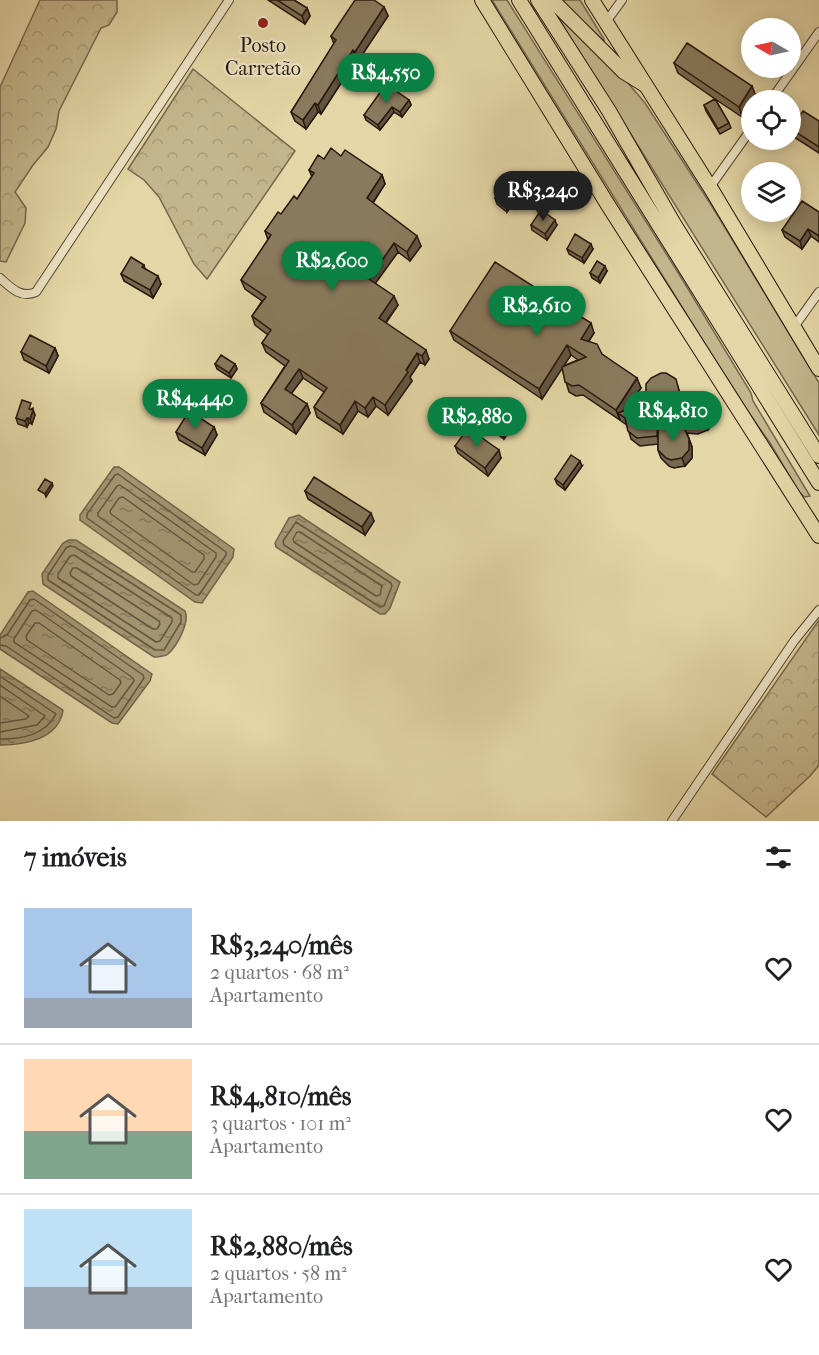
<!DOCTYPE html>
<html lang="pt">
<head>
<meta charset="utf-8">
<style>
  body { margin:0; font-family:"IM FELL French Canon",serif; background:#f6f6f6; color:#202124; height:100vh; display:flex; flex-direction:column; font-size:22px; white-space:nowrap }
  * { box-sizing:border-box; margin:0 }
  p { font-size:20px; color:#757577 }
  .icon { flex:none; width:33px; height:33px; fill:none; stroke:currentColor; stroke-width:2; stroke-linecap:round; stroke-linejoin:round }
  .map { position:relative; height:821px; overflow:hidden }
  .sheet { display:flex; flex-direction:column; background:#fff; flex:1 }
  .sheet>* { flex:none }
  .needle { width:39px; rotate:279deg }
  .tools { position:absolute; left:741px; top:18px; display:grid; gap:12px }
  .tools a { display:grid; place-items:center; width:60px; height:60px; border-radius:50%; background:#fff; box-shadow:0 3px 15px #0003; font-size:30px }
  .price { position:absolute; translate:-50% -51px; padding:0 14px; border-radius:21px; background:#0b8043; color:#fff; font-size:20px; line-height:39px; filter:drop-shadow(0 2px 3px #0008) }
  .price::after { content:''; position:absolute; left:50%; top:36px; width:18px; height:14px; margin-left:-9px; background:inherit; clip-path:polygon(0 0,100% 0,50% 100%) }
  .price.selected { background:#222; color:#fff }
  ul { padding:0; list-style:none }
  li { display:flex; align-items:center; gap:18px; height:150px; padding:0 24px }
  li+li { border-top:2px solid #e0e0e0 }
  li span { display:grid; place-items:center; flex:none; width:168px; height:120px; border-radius:0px; color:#555 }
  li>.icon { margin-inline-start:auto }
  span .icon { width:72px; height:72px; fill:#fffc; stroke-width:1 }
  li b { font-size:26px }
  h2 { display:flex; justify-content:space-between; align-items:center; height:72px; padding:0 24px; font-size:26px }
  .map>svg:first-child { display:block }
  .grass { fill:#c4b68c; stroke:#76664d; stroke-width:1.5 }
  .forest { fill:url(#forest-crowns); stroke:#76664d; stroke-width:1.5 }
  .water { fill:url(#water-ripples); stroke:#72634a; stroke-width:1.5 }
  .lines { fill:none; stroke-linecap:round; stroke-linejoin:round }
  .shore { stroke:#665640; stroke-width:1.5 }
  .minor-casing { stroke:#574734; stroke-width:10 }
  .primary-casing { stroke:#28170e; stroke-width:16 }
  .trunk-casing { stroke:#28170e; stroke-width:16 }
  .minor { stroke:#ede4c5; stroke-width:8 }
  .primary { stroke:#e4d6a6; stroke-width:14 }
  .trunk { stroke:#e4d6a6; stroke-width:14 }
  .wall { fill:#776950; stroke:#28170e; stroke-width:1.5; fill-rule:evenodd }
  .shaded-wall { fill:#615541; stroke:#28170e; stroke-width:1.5 }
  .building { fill:#8a7a5d; stroke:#28170e; stroke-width:1.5; fill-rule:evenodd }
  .poi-dot { fill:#8f2418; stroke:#ede4c5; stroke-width:2 }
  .labels { text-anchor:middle; stroke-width:4.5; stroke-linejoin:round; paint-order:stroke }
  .poi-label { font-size:20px; fill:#28170e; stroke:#ede4c5 }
</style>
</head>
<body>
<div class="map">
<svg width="819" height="821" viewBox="0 0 819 821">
  <defs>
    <pattern id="forest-crowns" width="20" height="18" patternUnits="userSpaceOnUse" patternTransform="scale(1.5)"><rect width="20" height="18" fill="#c4b68c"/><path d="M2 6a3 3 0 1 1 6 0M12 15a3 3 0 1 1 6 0" fill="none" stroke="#a89c78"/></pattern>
    <pattern id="water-ripples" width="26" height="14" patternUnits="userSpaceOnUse" patternTransform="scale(1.5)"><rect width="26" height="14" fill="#a49572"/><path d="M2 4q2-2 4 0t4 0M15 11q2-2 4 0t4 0" fill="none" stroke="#86795c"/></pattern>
  </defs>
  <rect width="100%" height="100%" fill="#e4d6a6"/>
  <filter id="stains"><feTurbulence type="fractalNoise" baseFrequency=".00333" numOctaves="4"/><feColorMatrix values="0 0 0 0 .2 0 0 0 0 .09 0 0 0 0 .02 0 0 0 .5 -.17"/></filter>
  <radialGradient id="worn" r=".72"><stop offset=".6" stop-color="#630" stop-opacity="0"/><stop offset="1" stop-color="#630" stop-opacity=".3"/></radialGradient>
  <!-- grass -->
  <path class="grass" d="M492 0H507L682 279 751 393 753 401 810 496 805 497 799 492 770 443 739 399Z
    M560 0H580L604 39V41Z
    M557 16 622 76 645 103 713 208 819 383V435Z"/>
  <!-- forest -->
  <path class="forest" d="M40 0H117V12L109 25 101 28 59 111 56 129 48 147 33 165 15 192 26 208 25 223 6 262 0 261V87Z
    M193 69 295 151 207 279 194 264 159 197 144 180 128 169Z
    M819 620V765L810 776 766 817 712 774Z"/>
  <!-- water -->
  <path class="water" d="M114 467H119L234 549 233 557 202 603 195 602 80 520V515Z
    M299 515 400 582 390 608 385 614H380L276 547 275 543 289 518Z
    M69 540H76L185 611C190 622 177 646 168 654 164 657 159 657 154 657L43 584 42 574 63 543Z
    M33 591 152 674 150 681 118 724 112 723 0 649V635L28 592Z
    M0 669 63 710C59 739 25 745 0 745Z"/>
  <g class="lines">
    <!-- shore -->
    <path class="shore" d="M118 474 226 552V555L199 595H196L87 518V514L115 475Z
      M120 485 216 553V557L198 584 194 585 98 516V513L117 486Z
      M123 497 204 555V559L195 572H192L111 514 110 511 119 498Z
      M296 522 391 583 392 586 384 606 380 607 284 545 283 541Z
      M297 532H300L382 586 380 595 376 596 294 542 293 539Z
      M70 546 75 547 181 615V622L164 650H155L48 580V575L66 548Z
      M74 555 172 618V622L160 641 156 642 58 578V574L70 556Z
      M73 568H77L159 621 160 624 157 629H153L71 576 70 573Z
      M36 610 133 678 134 681 115 707H112L14 642V639L32 611Z
      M35 623H39L120 680 121 683 113 694 109 695 27 640 26 636Z
      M0 638 7 635 30 600 34 599 143 675 144 678 118 717 114 718 6 646 0 645
      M0 676 56 714C45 735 23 739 0 739
      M0 685 45 716 37 725 0 732
      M0 696 29 716 26 719 0 723"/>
    <!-- minor casing -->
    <g class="minor-casing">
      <path id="minor" d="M606 22 622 0
        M771 100 819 32
        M710 187 752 128
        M0 278C10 287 21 299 36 292L229 0
        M794 327 819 292
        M672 821 794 641 819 610"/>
    </g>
    <!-- primary casing -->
    <g class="primary-casing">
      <path id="primary" d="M482 0 608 205 819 536
        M592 0 710 187 819 369"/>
    </g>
    <!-- trunk casing -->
    <g class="trunk-casing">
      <path id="trunk" d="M519 0 819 483
        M538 0 609 111 674 224 819 456
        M552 0 624 72 645 85"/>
    </g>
    <!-- minor -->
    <use href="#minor" class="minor"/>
    <!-- primary -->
    <use href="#primary" class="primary"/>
    <!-- trunk -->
    <use href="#trunk" class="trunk"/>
  </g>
  <!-- wall -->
  <path class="wall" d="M268 0H294L307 8 310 16 305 24Z
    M384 7 388 16 358 61 356 60 321 114 318 112 306 129 295 121 291 112 334 44 331 36Z
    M674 63 752 86 756 97 753 100H752V103L742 117 715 99 729 123 731 128 720 134 706 111 704 105 715 99 678 73Z
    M409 100 411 105 402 117 394 112 380 130 366 120 364 115Z
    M819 121V153L794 137 791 129Z
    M341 156 382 175 385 184 373 203 421 246 410 261 398 252 375 283 398 305 386 323 429 359 425 365 420 362 410 377 412 381 388 415 376 406 368 417 358 411 343 434 317 417 314 407 324 392 303 378 291 394 307 404 310 413 296 434 264 412 261 403 285 366 266 352 262 343 268 335 255 325 252 316 262 301 245 289 241 280 268 240 265 231 297 199 312 177 309 170 324 159ZM303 261 313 267 306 279 293 270 297 263Z
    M495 198 516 199 507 212 497 204Z
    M819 212V242L811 236 802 249 785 237 782 230Z
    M531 225H557L547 240 532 230Z
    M567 249H593L584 263 569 254Z
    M144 265 145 269 161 284 153 298 124 281 121 274Z
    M607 271 600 283 592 278 590 273Z
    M450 331 594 333 589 341 602 354 641 388 626 410 651 405 678 387 681 398 710 408 713 416 711 426 708 430 698 434 687 433 692 447V458L685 466 674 468 669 466 661 458 658 450V444L640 446 631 439 627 425 621 421 620 419V420L583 395 576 396 569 392 562 368 542 399 454 340ZM571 355 578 360 563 366ZM678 409 679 415 683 425 661 429 658 414 670 413Z
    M55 348 58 356 49 373 24 360 21 352Z
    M215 364H235L237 369 231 378 217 369Z
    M519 407 521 412 504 439 497 434 495 429 497 426 496 424 494 419Z
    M33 408V410L35 415 32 424 29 423 27 427 18 424 16 418Z
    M214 427 217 435 205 455 179 440 176 432Z
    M455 446 501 458 488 476 458 453Z
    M582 466 565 490 557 484 555 479Z
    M305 491 374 521 365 535 308 499Z"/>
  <!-- shaded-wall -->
  <path class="shaded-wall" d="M384 7 388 16 358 61 355 52Z
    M307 8 310 16 305 24 302 16Z
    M353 50 356 60 321 114 318 105Z
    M752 86 756 97 753 100H752V103L742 117 739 107Z
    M409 100 411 105 402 117 400 112Z
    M315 103 318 112 306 129 303 120Z
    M392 107 394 112 380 130 378 125Z
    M382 175 385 184 370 207 367 198Z
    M514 194 516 199 507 212 506 206Z
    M555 220 557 225 547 240 545 234Z
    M808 229 811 236 802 249 800 241Z
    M417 236 421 246 410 261 407 252Z
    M394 243 398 252 372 288 369 279Z
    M591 244 593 249 584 263 582 258Z
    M294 254 297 263 290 274 286 265Z
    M605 266 607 271 600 283 598 278Z
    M158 276 161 284 153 298 150 290Z
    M394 296 398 305 382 327 379 318Z
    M591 323 594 333 584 348 581 339Z
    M567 345 571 355 542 399 539 389Z
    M55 348 58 356 49 373 46 366Z
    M426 350 429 359 425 365 422 356Z
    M417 353 420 362 410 377 412 381 388 415 385 405Z
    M235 364 237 369 231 378 229 373Z
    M299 369 303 378 288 398 285 389Z
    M637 378 641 388 622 416 618 413 620 420 616 410Z
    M373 397 376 406 368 417 365 408Z
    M355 401 358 411 343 434 340 425Z
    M307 404 310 413 296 434 292 425Z
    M519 407 521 412 504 439 502 433Z
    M655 407 661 428 660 444 657 436Z
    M710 408 713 416 711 426 708 430 705 423Z
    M33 410 35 415 32 424 30 419Z
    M27 418 29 423 27 427 25 421Z
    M214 427 217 435 205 455 202 448Z
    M689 439 692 447V458L685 466 682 458Z
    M499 450 501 458 488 476 485 468Z
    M580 461 582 466 565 490 563 485Z
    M52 483 53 486 46 497 45 494Z
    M371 513 374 521 365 535 362 527Z"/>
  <!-- building -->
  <path class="building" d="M277 0H294L307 8 302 16Z
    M355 0H374L384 7 355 52 353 50 318 105 315 103 303 120 291 112 336 40 331 36Z
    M687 43 752 86 739 107 674 63Z
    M386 84 409 100 400 112 392 107 378 125 364 115Z
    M715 99 729 123 718 129 704 105Z
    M803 111 819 121V147L791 129Z
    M331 148 341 156 345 150 382 175 367 198 417 236 407 252 394 243 369 279 394 296 379 318 426 350 422 356 417 353 406 370 408 372 385 405 373 397 365 408 355 401 340 425 314 407 327 388 299 369 285 389 307 404 292 425 261 403 289 361 262 343 271 330 252 316 266 297 241 280 271 235 265 231 278 212 281 214 294 196 297 199 314 173 309 170 318 155 324 159ZM300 252 316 262 306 279 286 265 294 254Z
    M503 186 514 194 506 206 495 198Z
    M802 201 819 212V236L808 229 800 241 782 230Z
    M541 210 555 220 545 234 531 225Z
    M575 234 591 244 582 258 567 249Z
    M131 257 144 265 142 267 158 276 150 290 121 274Z
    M597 261 605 266 598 278 590 273Z
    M495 262 591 323 581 339 597 344 602 354 637 378 616 410 579 385 572 386 565 382 562 367 586 357 567 345 539 389 450 331Z
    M30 335 55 348 46 366 21 352Z
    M221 355 235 364 229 373 215 364Z
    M661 373H666L676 379 681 398 691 395 701 396 705 399 710 408 708 418 705 423 695 427 684 425 679 415 677 401 667 405 655 407 658 420 657 436 637 438 628 431 625 418 618 413 639 405H651L646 393V384L651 378Z
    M507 399 519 407 502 433 495 429 499 423 494 419Z
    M22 400 31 403 29 409 33 410 30 419 27 418 25 421 16 418Z
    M189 411 214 427 202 448 176 432Z
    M683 425 689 439V450L682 458 671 460 666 458 658 450V429Z
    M468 428 499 450 485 468 455 446Z
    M571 455 580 461 563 485 555 479Z
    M314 477 371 513 362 527 305 491Z
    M45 479 52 483 45 494 38 490Z"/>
  <!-- markers -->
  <circle class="poi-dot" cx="263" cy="23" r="6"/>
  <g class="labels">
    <!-- poi labels -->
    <g class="poi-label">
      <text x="263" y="52">Posto<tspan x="263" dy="23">Carretão</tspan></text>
    </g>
  </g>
  <rect width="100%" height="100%" filter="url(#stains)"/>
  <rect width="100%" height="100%" fill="url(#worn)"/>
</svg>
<div class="tools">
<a><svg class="needle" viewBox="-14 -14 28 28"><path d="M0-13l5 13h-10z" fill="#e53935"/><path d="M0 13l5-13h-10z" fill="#757577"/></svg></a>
<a><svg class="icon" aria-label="locate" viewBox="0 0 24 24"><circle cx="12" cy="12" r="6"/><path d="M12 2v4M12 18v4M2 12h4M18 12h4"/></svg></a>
<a><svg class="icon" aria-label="layers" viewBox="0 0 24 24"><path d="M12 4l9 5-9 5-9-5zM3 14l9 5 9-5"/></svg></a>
</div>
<b class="price" style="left:386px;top:104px">R$4,550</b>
<b class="price selected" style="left:543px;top:222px">R$3,240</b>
<b class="price" style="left:332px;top:292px">R$2,600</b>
<b class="price" style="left:537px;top:337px">R$2,610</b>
<b class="price" style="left:195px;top:430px">R$4,440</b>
<b class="price" style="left:673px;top:442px">R$4,810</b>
<b class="price" style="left:477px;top:448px">R$2,880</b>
</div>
<section class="sheet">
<h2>7 imóveis<svg class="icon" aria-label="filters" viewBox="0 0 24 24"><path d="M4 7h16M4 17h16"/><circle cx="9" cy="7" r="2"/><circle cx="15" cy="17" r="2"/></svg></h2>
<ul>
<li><span style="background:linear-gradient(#a9c7e8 75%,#9aa5b1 0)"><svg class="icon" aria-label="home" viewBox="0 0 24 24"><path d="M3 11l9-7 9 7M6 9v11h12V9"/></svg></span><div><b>R$3,240/mês</b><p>2 quartos · 68 m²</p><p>Apartamento</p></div><svg class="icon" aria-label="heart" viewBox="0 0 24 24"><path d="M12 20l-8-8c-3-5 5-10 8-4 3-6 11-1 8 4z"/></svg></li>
<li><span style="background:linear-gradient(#ffd9b3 60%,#7fa58c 0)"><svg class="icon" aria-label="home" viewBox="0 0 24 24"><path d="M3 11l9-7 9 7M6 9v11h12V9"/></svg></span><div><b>R$4,810/mês</b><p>3 quartos · 101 m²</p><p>Apartamento</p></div><svg class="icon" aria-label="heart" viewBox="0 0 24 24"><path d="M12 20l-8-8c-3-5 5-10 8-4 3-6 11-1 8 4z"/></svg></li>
<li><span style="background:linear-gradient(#bfe0f5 65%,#9aa5b1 0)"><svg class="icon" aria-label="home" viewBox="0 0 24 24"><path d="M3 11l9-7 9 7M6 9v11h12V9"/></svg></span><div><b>R$2,880/mês</b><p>2 quartos · 58 m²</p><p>Apartamento</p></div><svg class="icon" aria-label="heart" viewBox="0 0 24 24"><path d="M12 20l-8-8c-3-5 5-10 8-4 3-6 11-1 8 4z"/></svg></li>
</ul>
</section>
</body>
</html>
